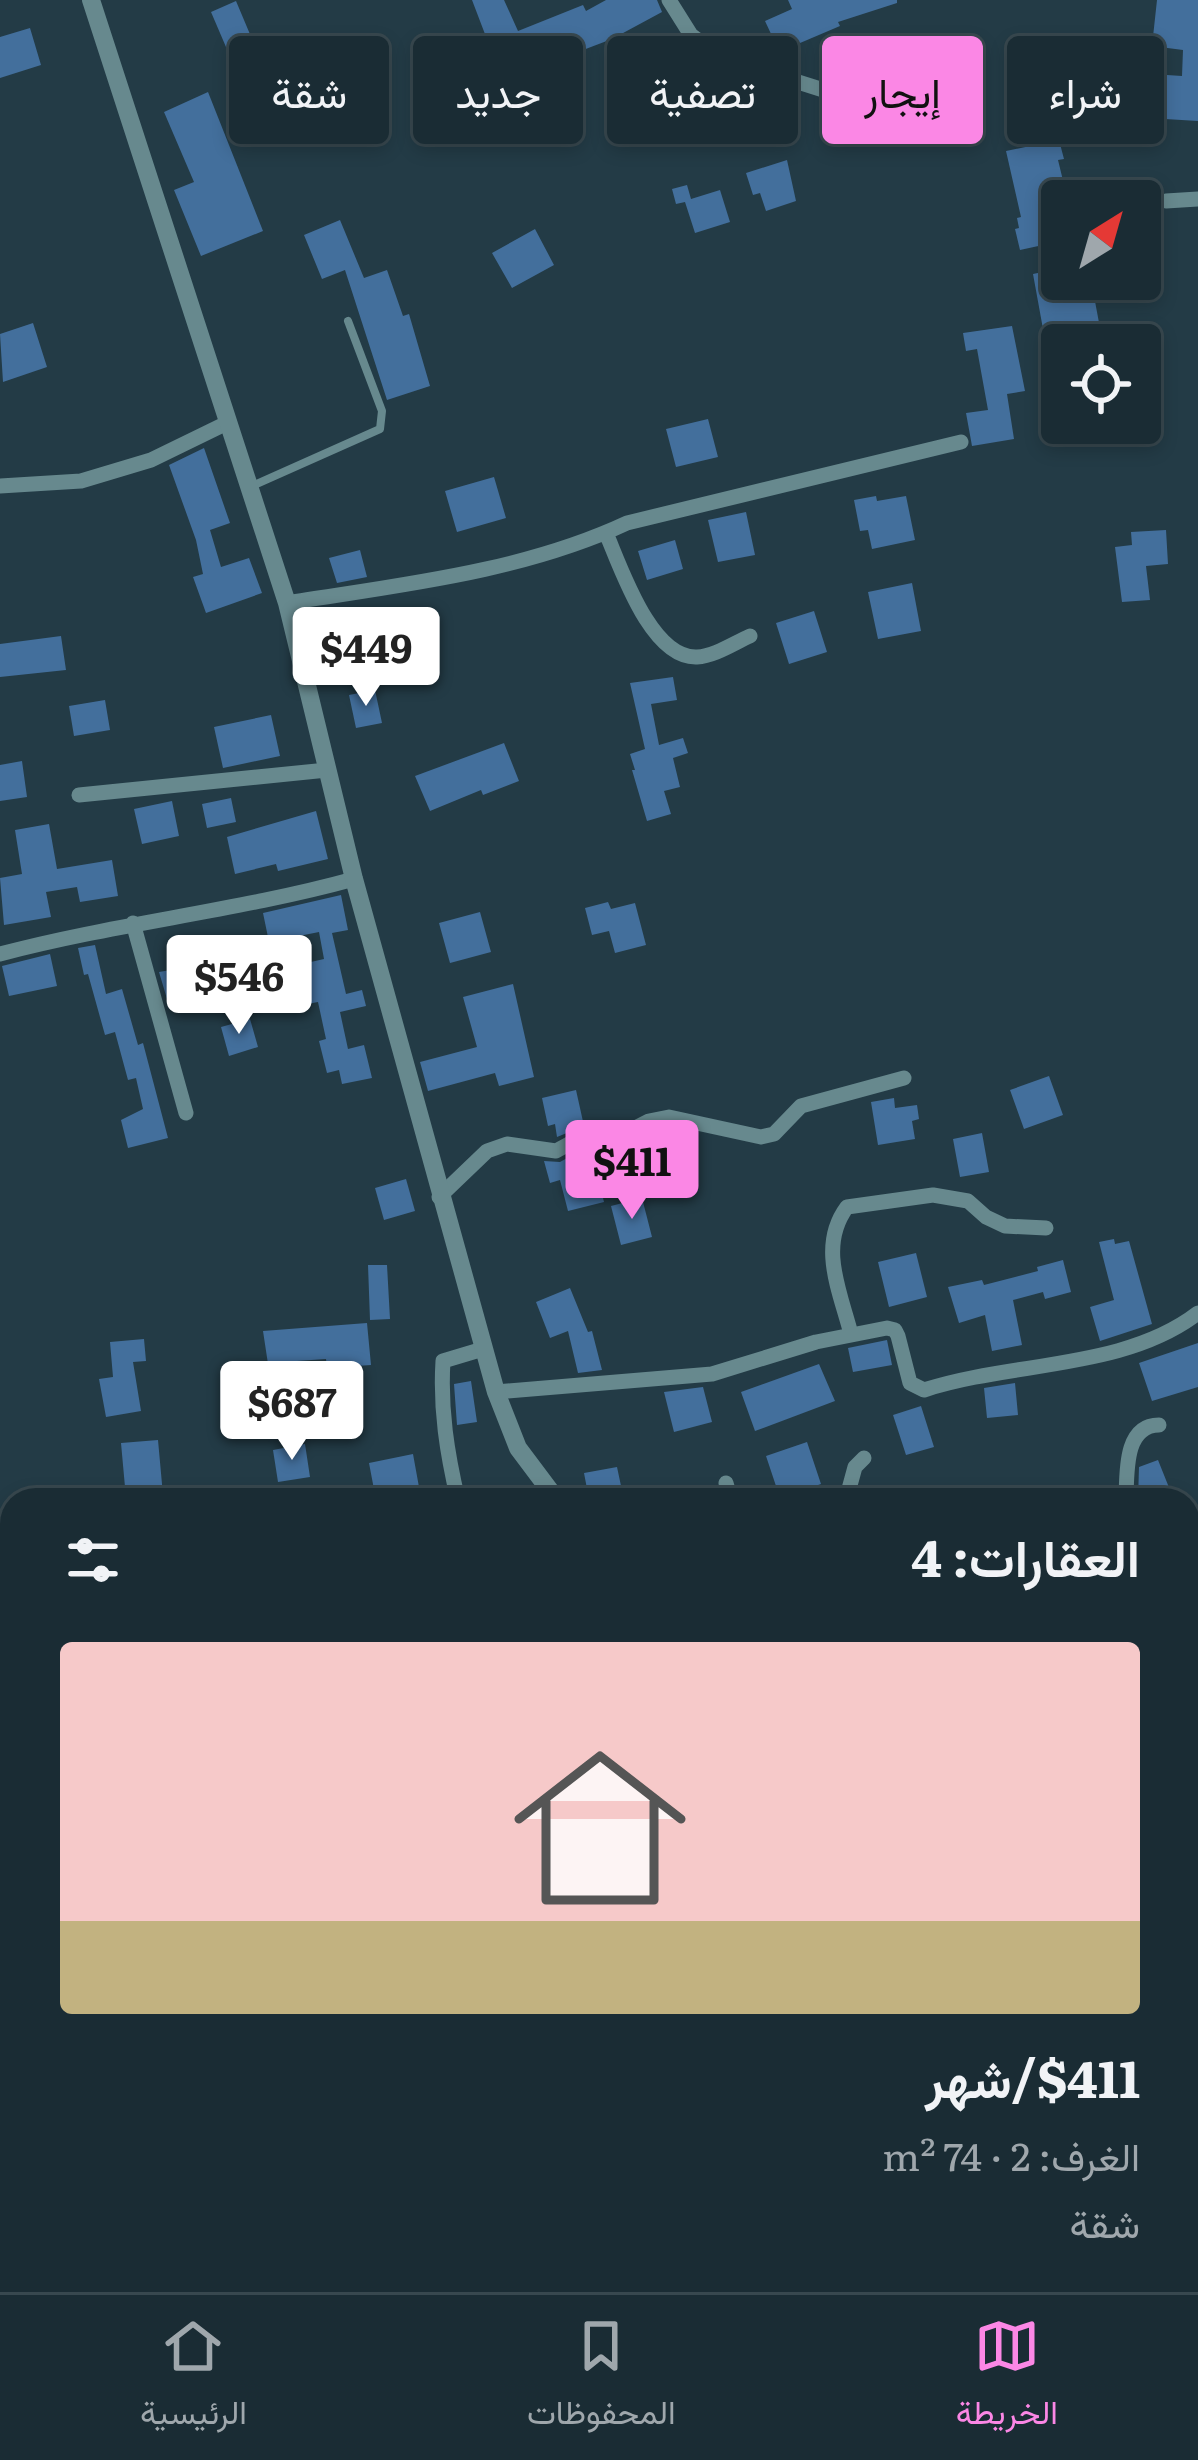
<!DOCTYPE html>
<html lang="ar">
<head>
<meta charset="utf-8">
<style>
  body { margin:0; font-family:Literata,Vazirmatn,serif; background:#273840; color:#f1f3f6; direction:rtl; height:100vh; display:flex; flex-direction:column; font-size:45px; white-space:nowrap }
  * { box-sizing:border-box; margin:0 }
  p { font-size:39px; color:#9fa7ac }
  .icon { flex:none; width:66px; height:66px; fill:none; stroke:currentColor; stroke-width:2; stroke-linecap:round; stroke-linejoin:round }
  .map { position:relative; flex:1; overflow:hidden; direction:ltr }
  .sheet { position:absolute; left:0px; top:1488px; width:1200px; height:804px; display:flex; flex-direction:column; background:#1a2c34; border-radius:36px 36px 0 0; box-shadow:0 6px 18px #0003,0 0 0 3px #38484f; direction:rtl }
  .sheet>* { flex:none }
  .top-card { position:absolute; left:36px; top:36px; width:1128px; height:108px; direction:rtl; display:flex; gap:24px }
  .needle { width:78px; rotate:37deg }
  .tools { position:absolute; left:1041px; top:180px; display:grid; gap:24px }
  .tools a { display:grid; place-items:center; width:120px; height:120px; border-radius:12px; background:#1a2c34; box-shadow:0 6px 18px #0003,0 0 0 3px #38484f; font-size:60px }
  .price { position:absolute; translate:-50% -102px; padding:0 27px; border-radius:12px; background:#fff; color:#222; font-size:39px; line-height:78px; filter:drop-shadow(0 3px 6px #0008) }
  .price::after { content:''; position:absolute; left:50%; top:72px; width:36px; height:27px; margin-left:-18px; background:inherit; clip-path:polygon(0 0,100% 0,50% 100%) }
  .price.current { background:#fb87e5; color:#111 }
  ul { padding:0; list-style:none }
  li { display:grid; align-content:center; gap:24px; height:636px; padding:0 60px }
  li span { display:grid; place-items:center; height:372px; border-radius:12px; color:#555 }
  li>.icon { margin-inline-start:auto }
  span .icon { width:216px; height:216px; fill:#fffc; stroke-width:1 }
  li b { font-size:51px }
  h2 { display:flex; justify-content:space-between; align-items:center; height:144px; padding:0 60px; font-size:51px }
  .chip { padding:0 42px; border-radius:12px; background:#1a2c34; box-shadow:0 6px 18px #0003,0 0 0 3px #38484f; font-size:42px; line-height:108px }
  .chip.current { background:#fb87e5; color:#111 }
  .tabs { display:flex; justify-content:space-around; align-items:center; height:168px; border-top:3px solid #38484f; background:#1a2c34; font-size:33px; color:#9fa7ac }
  .tabs a { display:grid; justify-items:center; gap:6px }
  .tabs .current { color:#fb87e5 }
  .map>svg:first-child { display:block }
  .green { fill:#1d6886 }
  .building { fill:#436f9c }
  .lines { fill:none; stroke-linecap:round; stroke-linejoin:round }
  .service { stroke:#67898e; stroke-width:8 }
  .minor { stroke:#67898e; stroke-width:15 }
  .tertiary { stroke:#67898e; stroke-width:18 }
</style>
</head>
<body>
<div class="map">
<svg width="1198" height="2292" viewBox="0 0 1198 2292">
  <rect width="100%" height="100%" fill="#233b46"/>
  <!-- green -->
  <path class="green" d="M1188 2092 1198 2093V2292H824L935 2280H1188Z"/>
  <!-- building -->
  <path class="building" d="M472 0H504L518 31 583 5 586 11 606 0H657L662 12 612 39 446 102 431 64 488 42Z
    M788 0H897V3L838 22 840 26 793 46 799 60 786 66 765 21 792 9Z
    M1157 0H1198V121L1165 119 1167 75 1182 76 1183 50 1152 46Z
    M236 1 257 51 232 61 211 12Z
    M30 28 41 65 0 78V37Z
    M208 92 263 231 201 256 174 190 194 182 164 112Z
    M971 99 978 132 936 140 929 107Z
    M1059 140 1064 159 1058 160 1068 201H1062V232L1056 234 1057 238 1042 241 1043 245 1020 250 1015 229 1019 228 1017 218 1021 217 1006 151Z
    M787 160 796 201 766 211 760 193 753 195 746 173Z
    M687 185 691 199 720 190 730 222 695 233 685 202 676 204 672 189Z
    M340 220 364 278 387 270 403 316 409 314 430 386 387 400 345 270 322 279 304 235Z
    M535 229 554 265 512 288 492 253Z
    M1061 268 1062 279H1105L1108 293 1094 296 1100 328 1093 329 1091 345H1062V360L1049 362 1033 274Z
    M33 323 47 367 3 382 0 334Z
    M1012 326 1025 391 1007 394 1014 439 972 446 966 413 988 410 977 349 966 351 963 333Z
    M708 419 718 457 676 467 666 429Z
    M204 448 230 523 210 530 221 567 249 558 262 593 206 613 193 577 203 574 196 540 169 465Z
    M494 477 506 518 457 532 445 491Z
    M876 496 877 501 906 496 915 540 872 549 868 530 860 531 854 500Z
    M746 512 755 555 718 562 708 520Z
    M1166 530 1168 564 1146 566 1150 600 1122 602 1115 547 1132 545 1131 532Z
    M675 540 683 569 647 580 638 551Z
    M360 550 367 577 337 583 329 558Z
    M912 583 921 631 878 639 868 592Z
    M334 610 347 644 324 652 311 619Z
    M814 611 827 652 789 664 776 623Z
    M61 636 66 670 0 677V644Z
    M673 677 677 700 651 704 659 745 683 738 688 753 673 758 680 787 664 791 671 814 647 821 632 770H635L630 754 645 749 630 683Z
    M375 690 382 723 356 728 349 695Z
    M105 700 110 730 74 736 69 706Z
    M271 715 280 756 223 768 214 727Z
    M504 743 519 781 483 795 481 790 430 811 415 776Z
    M22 761 27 797 0 801V765Z
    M231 798 236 822 207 828 202 804Z
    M172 801 179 836 142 844 134 809Z
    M316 811 328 859 278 871 276 864 235 874 227 837Z
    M49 824 57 869 112 860 118 896 80 902 77 887 46 892 51 917 4 925 0 878 22 874 15 830Z
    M341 895 348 930 332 933 346 994 362 990 366 1006 340 1012 348 1049 364 1045 372 1078 342 1084 339 1070 327 1073 319 1041 326 1039 318 1002 302 1005 293 966 324 959 319 932 269 942 263 913Z
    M608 902 611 909 635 903 646 945 615 953 609 931 592 935 585 908Z
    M480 912 491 952 450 963 439 923Z
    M95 945 106 994 122 989 138 1045 143 1043 168 1138 128 1148 121 1120 143 1109 136 1078 128 1080 115 1032 105 1035 88 974 84 975 78 948Z
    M50 954 57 986 9 996 2 966Z
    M182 968 185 980 194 978 199 1003 170 1009 159 972Z
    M513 984 534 1077 499 1086 495 1073 428 1091 420 1062 477 1047 463 997Z
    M250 1019 258 1047 229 1056 221 1027Z
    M1049 1076 1063 1115 1024 1129 1010 1090Z
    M576 1090 584 1126 557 1137 555 1124 548 1126 542 1098Z
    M894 1098 895 1108 917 1105 919 1119 912 1121 915 1139 878 1145 871 1102Z
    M982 1133 989 1172 960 1177 953 1139Z
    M578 1152 584 1153 591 1179 598 1177 604 1202 568 1211 560 1180 550 1183 544 1161 560 1162Z
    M406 1179 415 1211 384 1220 375 1188Z
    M642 1198 652 1237 621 1245 611 1206Z
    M1114 1239 1115 1244 1129 1241 1152 1324 1100 1341 1090 1307 1114 1300 1099 1242Z
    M916 1253 927 1297 889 1307 878 1262Z
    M1063 1260 1071 1292 1045 1299 1043 1292 1013 1300 1022 1345 992 1351 985 1315 959 1323 948 1287 982 1280 984 1285 1038 1271 1037 1267Z
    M368 1265H387L390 1319 370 1320Z
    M570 1288 588 1332 592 1331 602 1370 578 1373 568 1331 550 1338 536 1302Z
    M367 1323 371 1365 327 1368 326 1359 297 1361 298 1373 278 1375 277 1363 268 1364 263 1331Z
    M144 1339 146 1361 133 1362 141 1411 106 1417 99 1379 113 1377 110 1342Z
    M887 1340 892 1365 853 1372 848 1348Z
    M1198 1343V1387L1152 1401 1139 1363Z
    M819 1364 835 1401 755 1431 741 1392Z
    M471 1381 477 1422 457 1425 454 1384Z
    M1015 1383 1018 1415 987 1418 984 1388Z
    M703 1387 712 1422 674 1432 664 1392Z
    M921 1406 934 1447 906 1455 893 1415Z
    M158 1440 163 1495 126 1498 121 1443Z
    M807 1442 821 1484 780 1498 766 1456Z
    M305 1444 310 1477 278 1482 273 1450Z
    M413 1454 421 1498 376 1500 369 1463Z
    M1158 1460 1174 1500H1138L1139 1467Z
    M617 1467 624 1500H595L593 1493 588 1494 584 1473Z"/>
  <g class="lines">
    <!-- service -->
    <path class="service" d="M252 486 380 429 382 411 348 321"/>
    <!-- minor -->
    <path class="minor" d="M669 0 691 35 722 58 836 94
      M1166 201 1198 199
      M0 486 81 481 151 460 229 422
      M606 533C621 568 651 659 697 657 715 656 734 643 750 636
      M287 603C400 585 522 572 627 523L961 442
      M79 795 327 770
      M133 923 186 1113
      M0 954C117 923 238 911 354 879
      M439 1197 487 1151 507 1144 556 1151 576 1140 604 1144 649 1121 669 1117 761 1137 774 1134 801 1106 904 1078
      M851 1334C840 1291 818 1246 847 1207L933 1195 968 1201 986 1217 1005 1226 1046 1228
      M496 1392 712 1374 816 1342 887 1328 895 1330 898 1336 910 1383 924 1390C1013 1361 1124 1370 1198 1313
      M726 1483 731 1500
      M458 1500C447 1453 440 1409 443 1361L483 1349
      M846 1500 855 1467 864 1458
      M1126 1500C1127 1473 1124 1425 1159 1425
      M0 1556H12
      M1188 1637 1198 1632
      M0 2003 12 1989
      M1188 2087 1198 2088
      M0 2125 12 2133
      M201 2292 210 2280"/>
    <!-- tertiary -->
    <path class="tertiary" d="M91 0 287 603 354 879 496 1392 518 1448 557 1500
      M1188 1934 1198 1941"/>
  </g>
</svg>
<div class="tools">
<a><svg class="needle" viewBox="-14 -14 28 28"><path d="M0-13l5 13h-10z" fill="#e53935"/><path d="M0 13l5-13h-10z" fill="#9fa7ac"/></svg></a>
<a><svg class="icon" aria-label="locate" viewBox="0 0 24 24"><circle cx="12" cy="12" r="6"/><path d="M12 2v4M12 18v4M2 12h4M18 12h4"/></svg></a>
</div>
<b class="price" style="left:366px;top:709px">$449</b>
<b class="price" style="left:239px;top:1037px">$546</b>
<b class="price current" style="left:632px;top:1222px">$411</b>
<b class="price" style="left:292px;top:1463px">$687</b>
<div class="top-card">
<a class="chip">شراء</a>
<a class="chip current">إيجار</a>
<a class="chip">تصفية</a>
<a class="chip">جديد</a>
<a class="chip">شقة</a>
</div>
<section class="sheet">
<h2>العقارات: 4<svg class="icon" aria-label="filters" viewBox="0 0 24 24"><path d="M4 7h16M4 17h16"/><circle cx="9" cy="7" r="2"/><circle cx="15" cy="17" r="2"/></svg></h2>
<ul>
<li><span style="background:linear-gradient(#f6c9c9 75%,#c2b280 0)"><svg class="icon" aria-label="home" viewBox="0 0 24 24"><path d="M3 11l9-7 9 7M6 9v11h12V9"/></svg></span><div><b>$411/شهر</b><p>الغرف: 2 · 74 m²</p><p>شقة</p></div></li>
</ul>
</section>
</div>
<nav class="tabs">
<a class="current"><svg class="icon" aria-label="map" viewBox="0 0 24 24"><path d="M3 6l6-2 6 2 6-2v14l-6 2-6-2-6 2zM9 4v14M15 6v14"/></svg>الخريطة</a>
<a><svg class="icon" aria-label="saved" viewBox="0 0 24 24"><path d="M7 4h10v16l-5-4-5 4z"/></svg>المحفوظات</a>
<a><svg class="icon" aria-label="home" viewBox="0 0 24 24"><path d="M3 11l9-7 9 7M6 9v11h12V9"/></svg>الرئيسية</a>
</nav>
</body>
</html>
